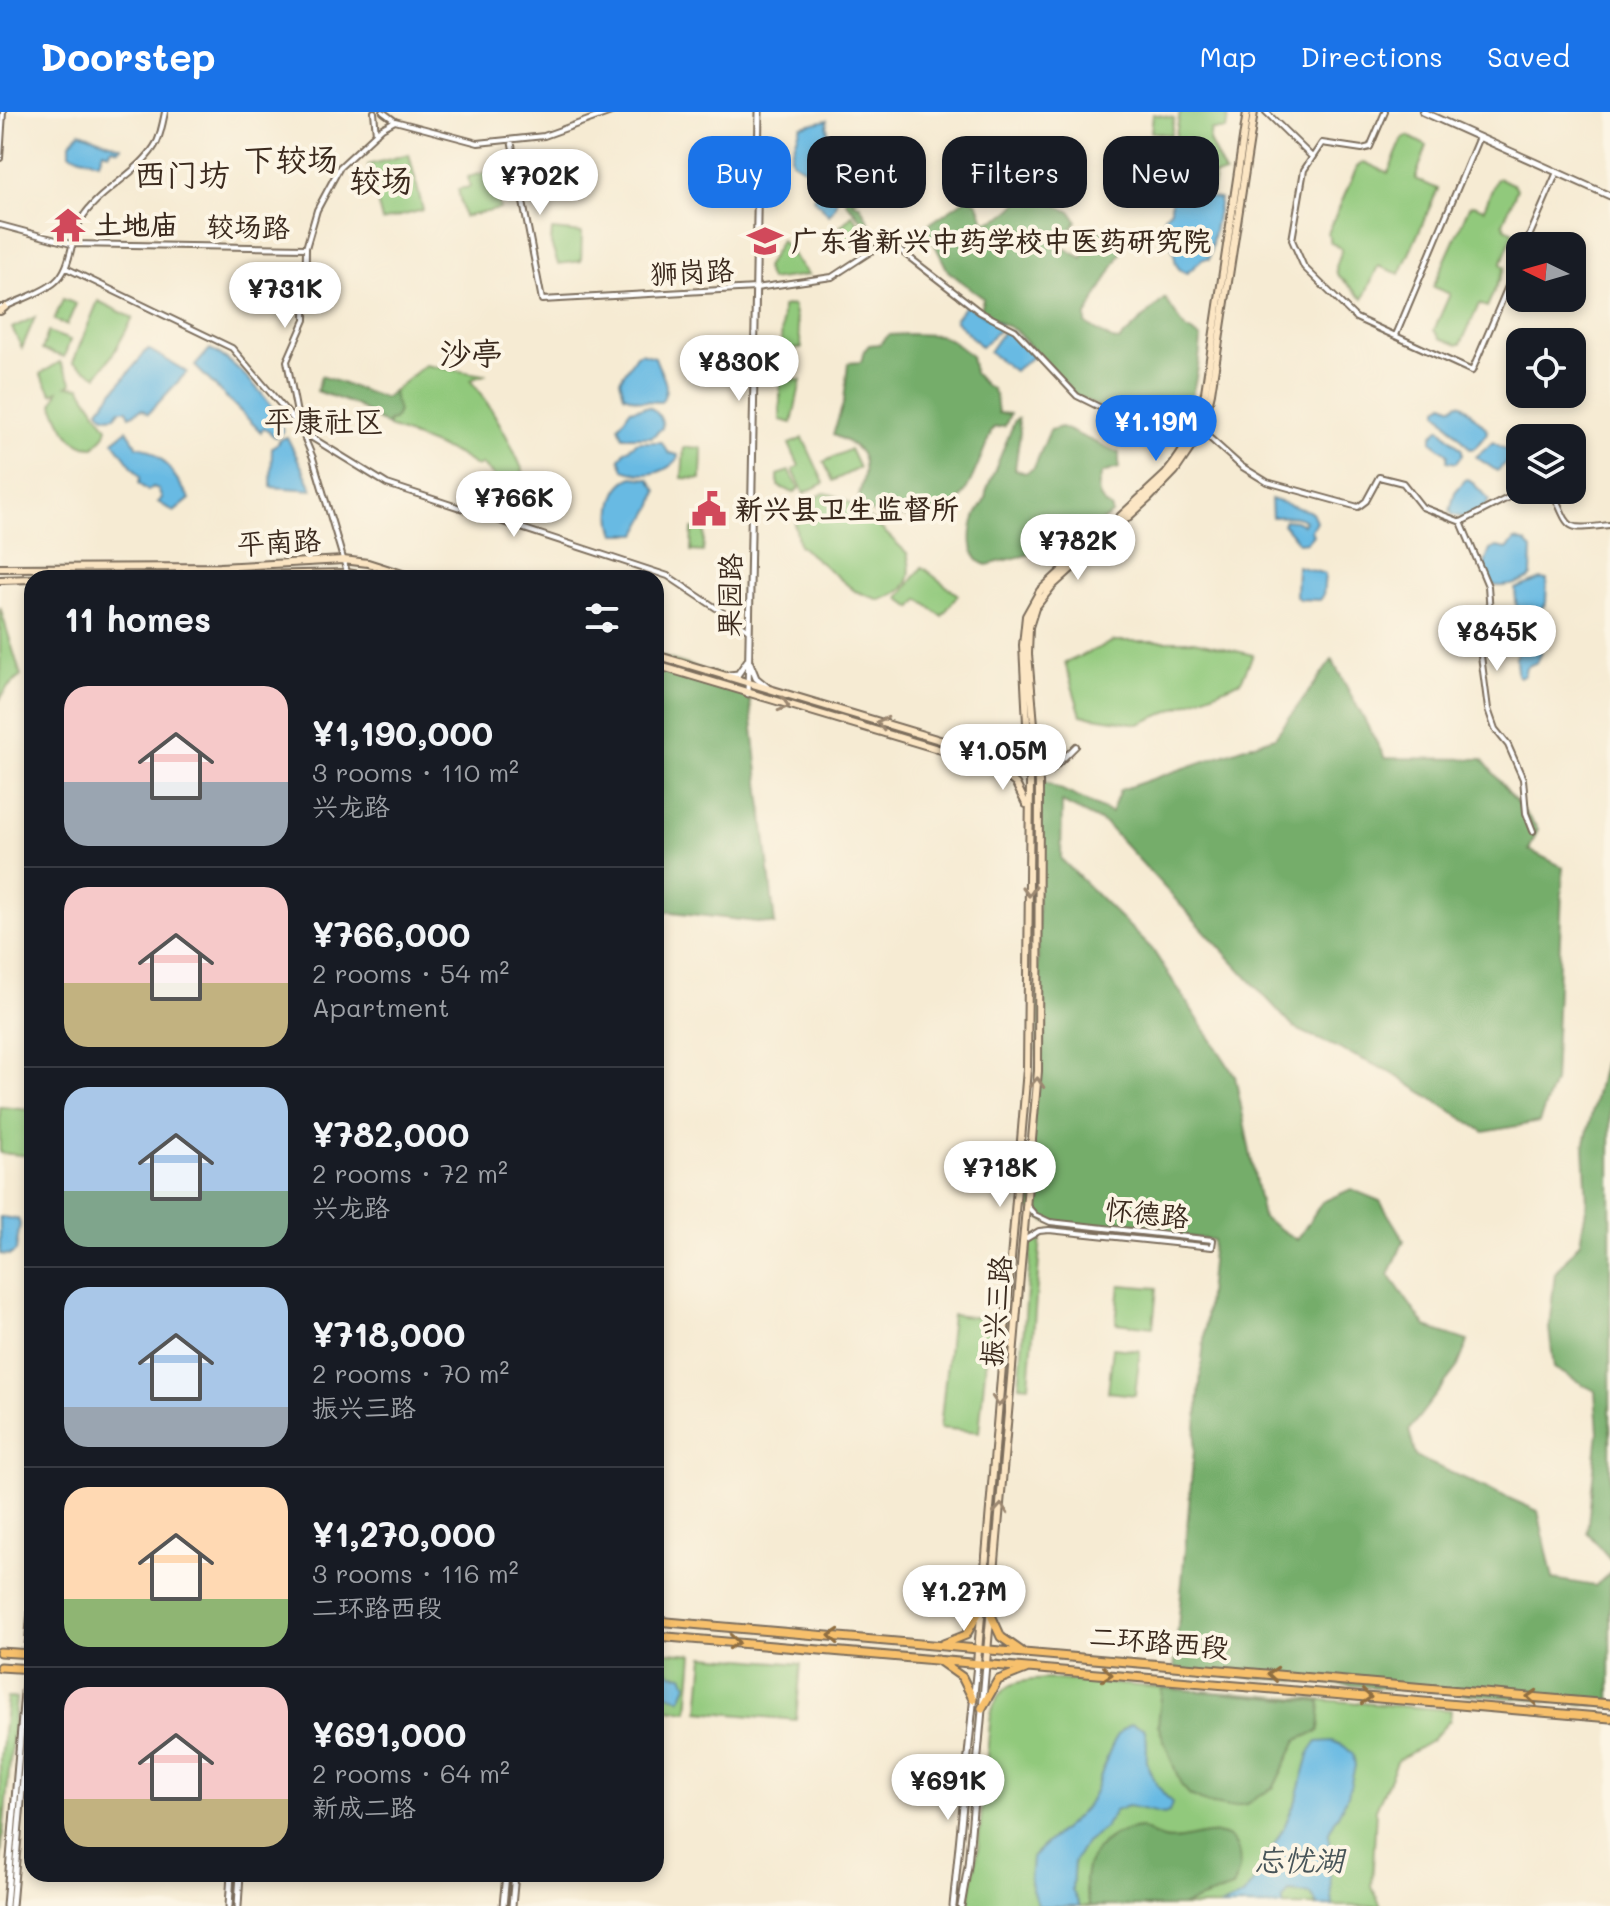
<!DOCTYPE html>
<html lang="en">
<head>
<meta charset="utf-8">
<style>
  body { margin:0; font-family:Mali,"LXGW WenKai TC",sans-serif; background:#20242c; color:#f1f3f6; height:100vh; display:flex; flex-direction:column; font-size:30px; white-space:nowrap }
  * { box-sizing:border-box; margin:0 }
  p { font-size:26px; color:#9ea1a6 }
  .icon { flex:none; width:44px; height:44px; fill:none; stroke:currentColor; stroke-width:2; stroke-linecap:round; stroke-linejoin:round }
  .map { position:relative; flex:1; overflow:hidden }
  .drawer { position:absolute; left:24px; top:458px; width:640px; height:1312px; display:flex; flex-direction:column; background:#171b24; border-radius:24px; box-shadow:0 4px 12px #0003 }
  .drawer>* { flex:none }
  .banner { position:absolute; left:688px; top:24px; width:760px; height:72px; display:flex; gap:16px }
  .needle { width:52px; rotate:275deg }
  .buttons { position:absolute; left:1506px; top:120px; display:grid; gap:16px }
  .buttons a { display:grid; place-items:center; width:80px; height:80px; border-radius:16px; background:#171b24; box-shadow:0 4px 12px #0003; font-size:40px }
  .price { position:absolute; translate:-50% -68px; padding:0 18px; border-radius:28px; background:#fff; color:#222; font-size:26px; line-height:52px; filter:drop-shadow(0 2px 4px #0008) }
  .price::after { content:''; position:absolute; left:50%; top:48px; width:24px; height:18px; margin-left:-12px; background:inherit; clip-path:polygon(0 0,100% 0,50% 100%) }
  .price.on { background:#1a73e8; color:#fff }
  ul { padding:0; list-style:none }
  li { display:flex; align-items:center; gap:24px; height:200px; padding:0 40px }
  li+li { border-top:2px solid #363941 }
  li span { display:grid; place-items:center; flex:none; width:224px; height:160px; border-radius:24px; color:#555 }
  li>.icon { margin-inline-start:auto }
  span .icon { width:96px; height:96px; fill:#fffc; stroke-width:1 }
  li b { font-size:34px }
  h2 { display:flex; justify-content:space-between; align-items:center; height:96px; padding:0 40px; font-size:34px }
  .chip { padding:0 28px; border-radius:24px; background:#171b24; box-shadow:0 4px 12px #0003; font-size:28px; line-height:72px }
  .chip.on { background:#1a73e8; color:#fff }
  header { display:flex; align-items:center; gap:48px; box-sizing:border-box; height:112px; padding:0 40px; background:#1a73e8; color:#fff }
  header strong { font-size:38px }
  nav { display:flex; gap:44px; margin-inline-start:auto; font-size:28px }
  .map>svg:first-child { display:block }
  .green { fill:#91c97b; stroke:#667a4c; stroke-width:2 }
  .forest { fill:#74ad6b; stroke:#586c44; stroke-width:2 }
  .water { fill:#67bae3; stroke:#517280; stroke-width:2 }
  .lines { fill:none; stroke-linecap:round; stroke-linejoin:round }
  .minor-casing { stroke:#7c6e5d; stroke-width:8 }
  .tertiary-casing { stroke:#7c6e5d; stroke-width:9 }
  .secondary-casing { stroke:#7c6e5d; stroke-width:10 }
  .primary-casing { stroke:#7c6e5d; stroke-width:11 }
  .minor { stroke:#fff; stroke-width:4 }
  .tertiary { stroke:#fff; stroke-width:5 }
  .secondary { stroke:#fce6c4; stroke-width:6 }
  .primary { stroke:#f7c06c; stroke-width:7 }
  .oneway { stroke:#9c8871 }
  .oneway2 { stroke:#906e41 }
  .labels { text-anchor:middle; stroke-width:8; stroke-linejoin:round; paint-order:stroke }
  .poi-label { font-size:28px; font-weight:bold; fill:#3b2a1e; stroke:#fcf5e5; text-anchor:start }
  .street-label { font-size:28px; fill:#3b2a1e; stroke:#fcf5e5 }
  .neighbourhood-label { font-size:30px; fill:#3b2a1e; stroke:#fcf5e5 }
  .water-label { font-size:30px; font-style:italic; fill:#485559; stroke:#fcf5e5 }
  .quarter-label { font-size:32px; fill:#3b2a1e; stroke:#fcf5e5 }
</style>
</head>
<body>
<header>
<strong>Doorstep</strong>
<nav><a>Map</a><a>Directions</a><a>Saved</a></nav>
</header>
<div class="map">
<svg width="1610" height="1794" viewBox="0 0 1610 1794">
  <rect width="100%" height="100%" fill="#fcf5e5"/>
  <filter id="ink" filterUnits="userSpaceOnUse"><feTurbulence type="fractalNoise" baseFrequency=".0125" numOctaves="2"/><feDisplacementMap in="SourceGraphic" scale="16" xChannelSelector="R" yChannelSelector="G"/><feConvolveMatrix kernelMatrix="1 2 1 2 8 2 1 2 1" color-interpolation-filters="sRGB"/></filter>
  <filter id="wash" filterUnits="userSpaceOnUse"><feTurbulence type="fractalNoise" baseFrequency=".006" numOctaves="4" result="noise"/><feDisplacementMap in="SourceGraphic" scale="32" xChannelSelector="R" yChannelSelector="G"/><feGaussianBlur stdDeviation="1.8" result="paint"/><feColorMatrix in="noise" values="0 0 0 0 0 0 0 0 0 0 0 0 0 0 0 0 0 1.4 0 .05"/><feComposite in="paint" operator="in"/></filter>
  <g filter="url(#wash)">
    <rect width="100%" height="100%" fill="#f6ebd3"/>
    <!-- green -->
    <path class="green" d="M1180 0H1229L1226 18H1211L1209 29 1225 62 1214 63 1170 55Z
      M1153 2 1174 6 1171 23 1151 20Z
      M1145 24 1168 28 1166 45 1142 41Z
      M1408 24 1427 34 1415 67 1438 77 1400 162 1378 154 1363 187 1337 162 1336 155 1342 137 1330 130 1328 121 1357 55 1364 50 1388 61 1403 26Z
      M409 42 423 98 382 109 368 53Z
      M1020 43 1025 49 1005 71H1001L996 51Z
      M1167 58 1215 65 1212 82 1164 75Z
      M492 59 500 97 464 105 458 77 470 75 468 65Z
      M1499 66 1515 73 1517 77 1503 111 1505 116 1514 120 1501 152 1505 155 1487 195 1479 192 1461 232 1457 233 1440 226 1434 218 1450 182 1433 175 1469 95 1473 93 1484 97 1496 68Z
      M852 103 868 122 846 137 834 121Z
      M552 118 582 121 581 149 558 152 551 132Z
      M781 128 808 163 770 168 765 157Z
      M63 187 76 192 67 213 54 208Z
      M98 189 133 206 113 242 97 264 73 250Z
      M793 193 802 236 790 238 781 243 782 195Z
      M35 205 22 236 12 216Z
      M48 220 70 228 64 245 42 238Z
      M60 250 72 271 67 274 80 275 107 316 104 324 94 335C71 336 61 312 53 293L58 279 52 282 40 262Z
      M425 253 484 263 470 268C495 298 513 334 528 371L496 366 481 352 478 355 457 342 389 315 384 287Z
      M780 264H786L790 268H801L792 311 780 308Z
      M803 326 824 371 804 381 793 358 799 354 789 332Z
      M684 335 702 336 701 367 682 366Z
      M850 337 859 356 833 369 824 350Z
      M789 359 799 376 794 381 778 374V363Z
      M824 381C851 383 887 423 907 441 915 470 906 479 880 488L855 479 799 433 795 413 802 394Z
      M692 417 705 418 703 440 691 439Z
      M922 455 958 483 942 504 919 487 912 496 899 486Z
      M0 495 21 564 7 576 0 587Z
      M1114 529H1194L1253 543 1241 569 1139 612 1081 603 1065 551Z
      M0 995 32 998V1044L0 1041Z
      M1041 1124 1029 1274 1019 1273 1031 1133Z
      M1120 1173 1157 1176 1153 1215 1116 1211Z
      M952 1203 990 1207 979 1320 940 1316Z
      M1113 1236 1140 1239 1135 1283 1108 1280Z
      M656 1539 693 1542 688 1599 656 1596Z
      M704 1544 801 1552 796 1608 699 1599Z
      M1049 1567 1451 1598 1450 1608 1431 1629 1398 1648 1376 1697 1372 1775 1381 1794H968L978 1737 991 1601C1002 1568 1018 1569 1049 1567Z
      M7 1586H16L0 1754V1647Z"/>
    <!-- forest -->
    <path class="forest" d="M855 77 859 86 852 88V90L860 93 873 118 872 120 846 90 845 79Z
      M1027 80 1071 100 1077 109 1060 134 1082 146 1096 116 1127 130 1086 204V212L1112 228 1119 229 1165 186 1185 216 1201 226C1199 260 1193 290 1178 321L1156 323 1077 284 1015 218 980 200 983 186 948 159 934 131 922 117 969 85 978 92 984 109C1003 109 1016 94 1027 80Z
      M909 222 939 223 951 228 971 244 974 261 985 273 992 277 996 285 998 301 1010 302 1005 314 993 316C982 341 968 386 947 403L898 405 893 411 860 394C857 385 861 377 863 368 869 340 855 332 833 323L844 289 848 251 861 250 864 239 869 233 880 232 889 223Z
      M321 264 384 286 393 280 398 299 394 308 388 309 389 315 356 293 317 279Z
      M1018 306 1020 320 1015 357 1025 361 1034 356 1050 318 1061 315 1119 341V356L1102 361C1096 379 1096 386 1112 397V402L1070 432 987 453C967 449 970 418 976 403 980 394 986 391 986 380L1015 308Z
      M656 543 748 572 775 812 656 798Z
      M1332 548 1385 646 1482 647 1538 717 1529 738 1563 755 1554 970 1539 1010 1484 1020 1390 960 1294 916 1106 712 1062 690 1061 747 1152 837 1235 964 1263 1106 1297 1128 1322 1090 1351 1077 1380 1089 1404 1128 1389 1163 1426 1215 1468 1229 1458 1254 1409 1318 1416 1345 1538 1399 1553 1467 1595 1474 1610 1461V1594L1174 1559 1213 1128 1045 1109 1027 1095 1037 948 1039 667 1111 701 1120 678 1275 625Z
      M1610 922V1447L1587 1420 1598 1320 1595 1279 1554 1256 1549 1216 1555 1161 1580 1130 1587 1091 1584 1035Z
      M1162 1576 1321 1590 1319 1619 1297 1628 1274 1675 1246 1692 1229 1695 1207 1691 1190 1683 1181 1673 1158 1613Z
      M1141 1716C1148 1719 1156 1725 1164 1727 1188 1733 1227 1704 1238 1739 1242 1753 1238 1763 1233 1776L1181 1794H1091C1072 1755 1101 1719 1141 1716Z"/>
    <!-- water -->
    <path class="water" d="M827 8 828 26 824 57 815 63 792 49 791 43 801 14Z
      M80 20 121 35 119 38 112 36 109 41 103 39 99 50 70 42V31Z
      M1044 42 1051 47 1054 75 1047 80 1030 68 1027 52 1030 47Z
      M1134 46 1152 50 1159 55 1160 70 1154 73 1133 67 1129 60Z
      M827 68C840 77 839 92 829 103L813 86 821 70Z
      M1171 80 1220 87 1209 147H1203L1187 161C1172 156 1177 147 1172 135 1165 119 1162 125 1164 104L1171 97Z
      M966 192 1000 213V217L981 235 955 208Z
      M1004 218 1013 221 1035 243 1014 259 989 240Z
      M148 237 187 260 148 302 142 297 130 304 127 298H120L115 304C107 306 103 305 99 297Z
      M210 237C235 249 278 293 283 320L275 325 264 316 261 320 195 254Z
      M641 241 655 245C660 262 673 273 661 290L640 289 624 283 620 268 636 243Z
      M1444 291 1453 295 1458 291 1462 292 1486 316 1488 320 1475 336 1470 337 1438 300V296Z
      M646 295C655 295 664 308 662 316L652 325H623L619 314 630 298Z
      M1440 316 1462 338V343L1456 351 1447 349 1448 342 1432 330V323Z
      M127 318 137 334C161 336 178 370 190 387L174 400 158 390 162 386 158 377 153 375 148 379 139 372 140 365 113 329Z
      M287 325 313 378 271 375 272 335 278 331V328Z
      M638 330H661L669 341 678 343 677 348C663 363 643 365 624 358L620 347 625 339Z
      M1493 330 1511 341 1513 345 1497 359 1476 345Z
      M633 365 649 367 657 379 653 393 637 422H615C608 404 611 373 633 365Z
      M1466 367 1470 368 1489 388 1485 395 1465 406 1453 403 1450 399 1455 380Z
      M1271 387 1312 400 1316 409 1311 418 1313 423 1307 430 1299 431 1283 412 1285 408 1295 409 1303 413 1305 409C1295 402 1283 405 1272 405Z
      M1515 428 1526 431 1532 437 1531 464C1523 472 1503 476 1492 473L1484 454 1490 438 1497 435 1507 437Z
      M1297 454 1325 462 1323 484 1320 488 1299 487 1296 484Z
      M1541 467 1547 468 1546 491 1538 500H1517L1515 477Z
      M1518 537H1537L1542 540 1537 550 1526 555 1524 564 1520 565 1517 563C1518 554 1513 546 1518 537Z
      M0 1105 18 1107 20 1112 16 1139 10 1143 0 1142Z
      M656 1554 665 1555 671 1562 683 1563 687 1573 681 1587 666 1582 656 1586Z
      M1132 1612 1144 1616C1149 1628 1146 1638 1147 1650 1150 1666 1162 1680 1172 1691L1169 1700 1164 1702 1128 1694 1115 1699 1104 1717 1086 1730 1074 1750 1072 1778 1080 1794H1038L1030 1771 1032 1745C1050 1725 1077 1710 1091 1687 1104 1665 1109 1618 1132 1612Z
      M1332 1629 1344 1634 1353 1642 1355 1654 1348 1683 1329 1720V1755L1333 1794H1318L1311 1782 1289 1780 1283 1788V1794H1220L1243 1784 1252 1772 1284 1715 1297 1686 1310 1639 1317 1630Z"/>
  </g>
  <g filter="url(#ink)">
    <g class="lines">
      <!-- minor casing -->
      <g class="minor-casing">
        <path id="minor" d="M374 0 376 22
          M383 0 395 9 478 31 544 24 611 0
          M1266 0 1312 45
          M1385 0 1370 35 1362 37 1322 31 1304 58 1292 128 1304 155 1356 206 1472 259 1520 146
          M511 28 542 188 756 176 832 165 881 133 896 135 980 200 1015 218 1077 284 1156 323 1202 319 1241 354 1267 370 1358 395 1366 389 1379 365 1403 371 1422 395 1461 410 1523 378
          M0 46 3 0
          M0 113 71 132 306 136
          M1525 134 1557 60
          M66 156 232 236 306 322 387 372 668 464 749 518
          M0 195H5C21 187 42 181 55 170 74 154 69 123 84 103 104 75 141 60 157 30 161 21 163 10 165 0
          M1396 223 1479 25
          M299 312 287 249 305 208 306 136 317 98 340 55 382 16 395 9
          M302 320 313 346 347 460
          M1552 378C1571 420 1564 418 1610 413
          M1461 410 1488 474 1490 500 1480 536 1488 597 1495 617 1508 633 1523 667 1526 701 1533 719
          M1038 662 1050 660 1076 634
          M1024 1128 1039 1119 1049 1118 1212 1135 1213 1128 1050 1110 1035 1103 1028 1095"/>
      </g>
      <!-- tertiary casing -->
      <g class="tertiary-casing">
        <path id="tertiary" d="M1423 0 1610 84
          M750 551 756 566 767 575
          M729 563 738 562 747 549
          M748 582 759 0
          M6 1794 32 1486
          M12 1794 32 1564
          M229 1794 231 1762
          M238 1794 240 1762
          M503 1794 506 1762
          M512 1794 515 1762
          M953 1794 977 1552
          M961 1794 968 1754 986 1553"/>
      </g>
      <!-- secondary casing -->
      <g class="secondary-casing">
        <path id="secondary" d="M0 199 5 195
          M0 456 220 455 343 448 368 451 415 466
          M126 466 347 461 377 466
          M0 468 32 467
          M656 543 1030 655
          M656 553 1032 665
          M994 642 1014 636 1027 616
          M999 658 1016 672 1026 692
          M977 1551 1027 957 1030 670 1023 533 1026 504 1040 479 1166 362C1187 336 1199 312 1205 280L1247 0
          M986 1552 1038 959 1039 671 1028 542 1029 515 1035 496 1052 474 1149 386 1175 359 1202 319 1211 281 1254 0"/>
      </g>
      <!-- primary casing -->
      <g class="primary-casing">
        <path id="primary" d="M991 1503 1001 1525 1021 1539
          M656 1509 1610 1592
          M656 1524 1610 1606
          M943 1532 966 1523 982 1494
          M0 1540 32 1542
          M938 1548 962 1565 973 1587
          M0 1555 32 1557
          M982 1596 998 1568 1026 1557"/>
      </g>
      <!-- minor -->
      <use href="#minor" class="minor"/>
      <!-- tertiary -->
      <use href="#tertiary" class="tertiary"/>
      <!-- secondary -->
      <use href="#secondary" class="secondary"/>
      <!-- primary -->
      <use href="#primary" class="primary"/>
    </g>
    <!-- one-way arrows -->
    <defs><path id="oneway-chevron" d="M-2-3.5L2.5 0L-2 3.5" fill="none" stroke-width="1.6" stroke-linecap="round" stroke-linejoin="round" transform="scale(2)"/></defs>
    <g class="oneway">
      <use href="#oneway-chevron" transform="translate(784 593) rotate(16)"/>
      <use href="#oneway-chevron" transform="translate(882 611) rotate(-164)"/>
      <use href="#oneway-chevron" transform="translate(1029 779) rotate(90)"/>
      <use href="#oneway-chevron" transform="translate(1037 971) rotate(-86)"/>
      <use href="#oneway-chevron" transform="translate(999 1289) rotate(95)"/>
      <use href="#oneway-chevron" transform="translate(1001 1397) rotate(-85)"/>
    </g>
    <g class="oneway2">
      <use href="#oneway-chevron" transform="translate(834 1524) rotate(-175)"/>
      <use href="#oneway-chevron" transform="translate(734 1530) rotate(5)"/>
      <use href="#oneway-chevron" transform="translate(1107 1562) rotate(5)"/>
      <use href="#oneway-chevron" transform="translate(1273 1562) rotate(-175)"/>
      <use href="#oneway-chevron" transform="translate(1366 1585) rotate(5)"/>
      <use href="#oneway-chevron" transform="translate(1532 1585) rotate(-175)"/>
    </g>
  </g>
  <!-- icons -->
  <defs>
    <g id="temple-bare" transform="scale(2.76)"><path d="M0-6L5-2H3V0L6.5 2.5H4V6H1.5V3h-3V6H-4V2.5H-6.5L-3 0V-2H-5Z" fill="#d1495b" stroke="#fcf5e5" stroke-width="2.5" paint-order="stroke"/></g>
    <g id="university-bare" transform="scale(2.76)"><path d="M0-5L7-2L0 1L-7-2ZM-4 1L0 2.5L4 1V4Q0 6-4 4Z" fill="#d1495b" stroke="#fcf5e5" stroke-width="2.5" paint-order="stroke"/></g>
    <g id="civic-bare" transform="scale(2.76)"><path d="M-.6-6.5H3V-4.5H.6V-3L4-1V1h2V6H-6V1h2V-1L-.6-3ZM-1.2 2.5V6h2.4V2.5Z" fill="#d1495b" stroke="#fcf5e5" stroke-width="2.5" paint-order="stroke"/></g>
  </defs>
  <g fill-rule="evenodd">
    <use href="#temple-bare" x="68" y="113"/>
    <use href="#university-bare" x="765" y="129"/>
    <use href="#civic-bare" x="709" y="397"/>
  </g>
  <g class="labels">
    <!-- poi labels -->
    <g class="poi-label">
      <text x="94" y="123">土地庙</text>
      <text x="791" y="139">广东省新兴中药学校中医药研究院</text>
      <text x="735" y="407">新兴县卫生监督所</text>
    </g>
    <!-- street labels -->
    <g class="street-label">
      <text transform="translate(248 115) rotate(1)" y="10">较场路</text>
      <text transform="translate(692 160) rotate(-3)" y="10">狮岗路</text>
      <text transform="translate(279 430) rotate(-3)" y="10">平南路</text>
      <text transform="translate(730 483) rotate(-89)" y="10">果园路</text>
      <text transform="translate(1147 1101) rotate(6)" y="10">怀德路</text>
      <text transform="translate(996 1199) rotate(-85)" y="10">振兴三路</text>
      <text transform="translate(1159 1530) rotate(5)" y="10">二环路西段</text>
    </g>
    <!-- neighbourhood labels -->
    <g class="neighbourhood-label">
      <text x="324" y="320">平康社区</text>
    </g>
    <!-- water labels -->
    <g class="water-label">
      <text x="1299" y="1759">忘忧湖</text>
    </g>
    <!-- quarter labels -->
    <g class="quarter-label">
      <text x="291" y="59">下较场</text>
      <text x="182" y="74">西门坊</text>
      <text x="381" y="80">较场</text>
      <text x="471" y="253">沙亭</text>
    </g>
  </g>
</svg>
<div class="buttons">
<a><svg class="needle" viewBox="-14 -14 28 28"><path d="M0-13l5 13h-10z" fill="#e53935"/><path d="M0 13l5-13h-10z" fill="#9ea1a6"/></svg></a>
<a><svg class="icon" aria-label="locate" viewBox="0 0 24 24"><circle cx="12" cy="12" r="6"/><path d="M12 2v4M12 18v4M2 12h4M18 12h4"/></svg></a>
<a><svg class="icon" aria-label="layers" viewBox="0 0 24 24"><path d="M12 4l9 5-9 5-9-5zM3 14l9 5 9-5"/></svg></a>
</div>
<b class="price" style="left:540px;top:105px">¥702K</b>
<b class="price" style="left:285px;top:218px">¥731K</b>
<b class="price" style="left:739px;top:291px">¥830K</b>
<b class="price on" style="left:1156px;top:351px">¥1.19M</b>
<b class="price" style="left:514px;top:427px">¥766K</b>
<b class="price" style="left:1078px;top:470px">¥782K</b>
<b class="price" style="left:1497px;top:561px">¥845K</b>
<b class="price" style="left:1003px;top:680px">¥1.05M</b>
<b class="price" style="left:1000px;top:1097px">¥718K</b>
<b class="price" style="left:964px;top:1521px">¥1.27M</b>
<b class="price" style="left:948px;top:1710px">¥691K</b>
<div class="banner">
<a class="chip on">Buy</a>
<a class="chip">Rent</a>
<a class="chip">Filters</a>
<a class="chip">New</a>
</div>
<section class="drawer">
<h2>11 homes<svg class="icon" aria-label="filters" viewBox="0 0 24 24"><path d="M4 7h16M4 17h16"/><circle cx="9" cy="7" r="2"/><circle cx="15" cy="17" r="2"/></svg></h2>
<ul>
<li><span style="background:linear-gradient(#f6c9c9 60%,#9aa5b1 0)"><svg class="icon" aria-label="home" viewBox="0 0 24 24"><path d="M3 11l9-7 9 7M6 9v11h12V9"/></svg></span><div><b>¥1,190,000</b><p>3 rooms · 110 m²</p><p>兴龙路</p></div></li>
<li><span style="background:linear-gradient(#f6c9c9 60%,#c2b280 0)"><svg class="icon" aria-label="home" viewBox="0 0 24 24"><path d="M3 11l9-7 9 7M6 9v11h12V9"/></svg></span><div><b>¥766,000</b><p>2 rooms · 54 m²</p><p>Apartment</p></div></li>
<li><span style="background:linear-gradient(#a9c7e8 65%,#7fa58c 0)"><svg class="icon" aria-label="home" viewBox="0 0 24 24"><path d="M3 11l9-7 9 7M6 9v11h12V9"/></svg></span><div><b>¥782,000</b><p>2 rooms · 72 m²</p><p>兴龙路</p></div></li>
<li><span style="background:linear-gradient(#a9c7e8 75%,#9aa5b1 0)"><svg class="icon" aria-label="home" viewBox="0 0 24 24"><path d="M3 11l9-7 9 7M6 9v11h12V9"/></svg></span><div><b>¥718,000</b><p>2 rooms · 70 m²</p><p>振兴三路</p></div></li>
<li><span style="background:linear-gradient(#ffd9b3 70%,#8fb573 0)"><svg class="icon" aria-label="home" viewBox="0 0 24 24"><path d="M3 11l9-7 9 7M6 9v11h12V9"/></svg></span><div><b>¥1,270,000</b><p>3 rooms · 116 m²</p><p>二环路西段</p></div></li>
<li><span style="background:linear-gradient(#f6c9c9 70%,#c2b280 0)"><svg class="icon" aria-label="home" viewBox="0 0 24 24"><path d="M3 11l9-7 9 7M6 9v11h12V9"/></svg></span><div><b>¥691,000</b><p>2 rooms · 64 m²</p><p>新成二路</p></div></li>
</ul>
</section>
</div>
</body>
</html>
